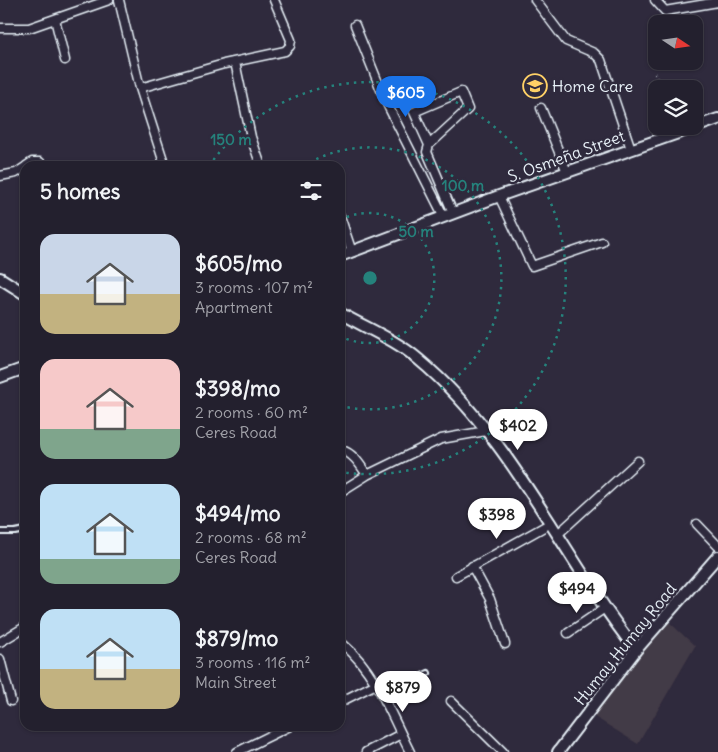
<!DOCTYPE html>
<html lang="en">
<head>
<meta charset="utf-8">
<style>
  body { margin:0; font-family:Delius,sans-serif; background:#2f2d3a; color:#f1f3f6; height:100vh; display:flex; flex-direction:column; font-size:19px; white-space:nowrap }
  * { box-sizing:border-box; margin:0 }
  p { font-size:16px; color:#a3a3aa }
  .icon { flex:none; width:28px; height:28px; fill:none; stroke:currentColor; stroke-width:2; stroke-linecap:round; stroke-linejoin:round }
  .map { position:relative; flex:1; overflow:hidden }
  .details { position:absolute; left:20px; top:161px; width:325px; height:570px; display:flex; flex-direction:column; background:#23202e; border-radius:15px; box-shadow:0 1px 4px #0004,0 0 0 1px #403e4a }
  .details>* { flex:none }
  .needle { width:32px; rotate:103deg }
  .buttons { position:absolute; left:648px; top:15px; display:grid; gap:10px }
  .buttons a { display:grid; place-items:center; width:55px; height:55px; border-radius:10px; background:#23202e; box-shadow:0 1px 4px #0004,0 0 0 1px #403e4a; font-size:25px }
  .price { position:absolute; translate:-50% -42px; padding:0 11px; border-radius:18px; background:#fff; color:#222; font-size:16px; line-height:32px; filter:drop-shadow(0 1px 2px #0008) }
  .price::after { content:''; position:absolute; left:50%; top:30px; width:15px; height:11px; margin-left:-8px; background:inherit; clip-path:polygon(0 0,100% 0,50% 100%) }
  .price.on { background:#1a73e8; color:#fff }
  ul { padding:0; list-style:none }
  li { display:flex; align-items:center; gap:15px; height:125px; padding:0 20px }
  li span { display:grid; place-items:center; flex:none; width:140px; height:100px; border-radius:15px; color:#555 }
  li>.icon { margin-inline-start:auto }
  span .icon { width:60px; height:60px; fill:#fffc; stroke-width:1 }
  li b { font-size:21px }
  h2 { display:flex; justify-content:space-between; align-items:center; height:60px; padding:0 20px; font-size:21px }
  .map>svg:first-child { display:block }
  .built { fill:#423a46 }
  .lines { fill:none; stroke-linecap:round; stroke-linejoin:round }
  .service-casing { stroke:#e8f1f8; stroke-width:8 }
  .minor-casing { stroke:#e8f1f8; stroke-width:11 }
  .tertiary-casing { stroke:#e8f1f8; stroke-width:14 }
  .path { stroke:#e8f1f8; stroke-width:2; stroke-dasharray:1 4; stroke-linecap:butt }
  .service { stroke:#2f2a3d; stroke-width:4 }
  .minor { stroke:#2f2a3d; stroke-width:8 }
  .tertiary { stroke:#2f2a3d; stroke-width:10 }
  .ring { fill:none; stroke:#25827c; stroke-width:2.5; stroke-dasharray:2.5 5 }
  .labels { text-anchor:middle; stroke-width:5; stroke-linejoin:round; paint-order:stroke }
  .poi-label { font-size:16px; fill:#e8f1f8; stroke:#2f2a3d; text-anchor:start }
  .street-label { font-size:16px; fill:#e8f1f8; stroke:#2f2a3d }
  .centre { fill:#25827c; stroke:#2f2a3d; stroke-width:2.5 }
  .ring-label { font-size:15px; text-anchor:middle; font-weight:bold; fill:#25827c; stroke:#2f2a3d; stroke-width:5; stroke-linejoin:round; paint-order:stroke }
</style>
</head>
<body>
<div class="map">
<svg width="718" height="752" viewBox="0 0 718 752">
  <rect width="100%" height="100%" fill="#2f2a3d"/>
  <filter id="ink" filterUnits="userSpaceOnUse"><feTurbulence type="fractalNoise" baseFrequency=".02" numOctaves="2"/><feDisplacementMap in="SourceGraphic" scale="10" xChannelSelector="R" yChannelSelector="G"/><feConvolveMatrix kernelMatrix="1 2 1 2 8 2 1 2 1" color-interpolation-filters="sRGB"/></filter>
  <g filter="url(#ink)">
    <!-- built -->
    <path class="built" d="M667 620 695 646 638 744 593 716 642 650Z"/>
    <g class="lines">
      <!-- service casing -->
      <g class="service-casing">
        <path id="service" d="M0 532H15L25 530
          M382 696 428 673"/>
      </g>
      <!-- minor casing -->
      <g class="minor-casing">
        <path id="minor" d="M119 0 140 88 165 166
          M535 0 566 41 594 53 601 60 631 149
          M655 0 665 11 718 2
          M55 19 65 60
          M355 25 385 100 444 217
          M0 28H29L109 0
          M235 62 251 137 261 166
          M140 88 224 64 285 51 290 46 291 40 274 0
          M541 108 567 172
          M429 145 414 112 461 92 468 109 429 145 427 152 453 213
          M26 166 32 162H40L43 166
          M0 176 16 173 25 167
          M499 196 532 266 602 242
          M340 216 352 252
          M340 449C354 454 359 463 367 475
          M340 492 367 475 441 439 486 431
          M697 524 718 546
          M558 534 638 461
          M472 566 490 599 505 644
          M456 576 551 523
          M568 633 605 608
          M0 642 25 627
          M344 645C376 672 391 715 410 752
          M0 659 11 701
          M451 701 503 752
          M340 702 376 684
          M237 752 290 726
          M366 752 401 734"/>
      </g>
      <!-- tertiary casing -->
      <g class="tertiary-casing">
        <path id="tertiary" d="M340 256 499 196 718 119
          M0 278 25 294
          M340 313C366 328 396 340 418 359 513 438 561 555 636 650
          M0 377 25 368
          M558 752 636 650 718 556"/>
      </g>
      <!-- path -->
      <path class="path" d="M655 73 661 89"/>
      <!-- service -->
      <use href="#service" class="service"/>
      <!-- minor -->
      <use href="#minor" class="minor"/>
      <!-- tertiary -->
      <use href="#tertiary" class="tertiary"/>
    </g>
  </g>
  <!-- distance rings -->
  <g class="ring">
    <path d="M340 220A65 65 0 1 1 340 336"/>
    <path d="M303 166A131 131 0 1 1 341 406"/>
    <path d="M209 166A196 196 0 1 1 341 472"/>
  </g>
  <!-- icons -->
  <defs>
    <g id="school-ring" transform="scale(1.25)"><circle r="9.5" fill="#2f2a3d" stroke="#ffd166" stroke-width="1.5"/><path d="M0-5L7-2L0 1L-7-2ZM-4 1L0 2.5L4 1V4Q0 6-4 4Z" fill="#ffd166"/></g>
  </defs>
  <g fill-rule="evenodd">
    <use href="#school-ring" x="535" y="86"/>
  </g>
  <g class="labels">
    <!-- poi labels -->
    <g class="poi-label">
      <text x="552" y="92">Home Care</text>
    </g>
    <!-- street labels -->
    <g class="street-label">
      <text transform="translate(566 156) rotate(-20)" y="6">S. Osmeña Street</text>
      <text transform="translate(625 644) rotate(-51)" y="6">Humay Humay Road</text>
    </g>
  </g>
  <circle cx="370" cy="278" r="8" class="centre"/>
  <g class="ring-label">
    <text x="231" y="145">150 m</text>
    <text x="463" y="191">100 m</text>
    <text x="416" y="237">50 m</text>
  </g>
</svg>
<div class="buttons">
<a><svg class="needle" viewBox="-14 -14 28 28"><path d="M0-13l5 13h-10z" fill="#e53935"/><path d="M0 13l5-13h-10z" fill="#a3a3aa"/></svg></a>
<a><svg class="icon" aria-label="layers" viewBox="0 0 24 24"><path d="M12 4l9 5-9 5-9-5zM3 14l9 5 9-5"/></svg></a>
</div>
<b class="price on" style="left:406px;top:118px">$605</b>
<b class="price" style="left:518px;top:451px">$402</b>
<b class="price" style="left:497px;top:540px">$398</b>
<b class="price" style="left:577px;top:614px">$494</b>
<b class="price" style="left:403px;top:713px">$879</b>
<section class="details">
<h2>5 homes<svg class="icon" aria-label="filters" viewBox="0 0 24 24"><path d="M4 7h16M4 17h16"/><circle cx="9" cy="7" r="2"/><circle cx="15" cy="17" r="2"/></svg></h2>
<ul>
<li><span style="background:linear-gradient(#c9d6e8 60%,#c2b280 0)"><svg class="icon" aria-label="home" viewBox="0 0 24 24"><path d="M3 11l9-7 9 7M6 9v11h12V9"/></svg></span><div><b>$605/mo</b><p>3 rooms · 107 m²</p><p>Apartment</p></div></li>
<li><span style="background:linear-gradient(#f6c9c9 70%,#7fa58c 0)"><svg class="icon" aria-label="home" viewBox="0 0 24 24"><path d="M3 11l9-7 9 7M6 9v11h12V9"/></svg></span><div><b>$398/mo</b><p>2 rooms · 60 m²</p><p>Ceres Road</p></div></li>
<li><span style="background:linear-gradient(#bfe0f5 75%,#7fa58c 0)"><svg class="icon" aria-label="home" viewBox="0 0 24 24"><path d="M3 11l9-7 9 7M6 9v11h12V9"/></svg></span><div><b>$494/mo</b><p>2 rooms · 68 m²</p><p>Ceres Road</p></div></li>
<li><span style="background:linear-gradient(#bfe0f5 60%,#c2b280 0)"><svg class="icon" aria-label="home" viewBox="0 0 24 24"><path d="M3 11l9-7 9 7M6 9v11h12V9"/></svg></span><div><b>$879/mo</b><p>3 rooms · 116 m²</p><p>Main Street</p></div></li>
</ul>
</section>
</div>
</body>
</html>
